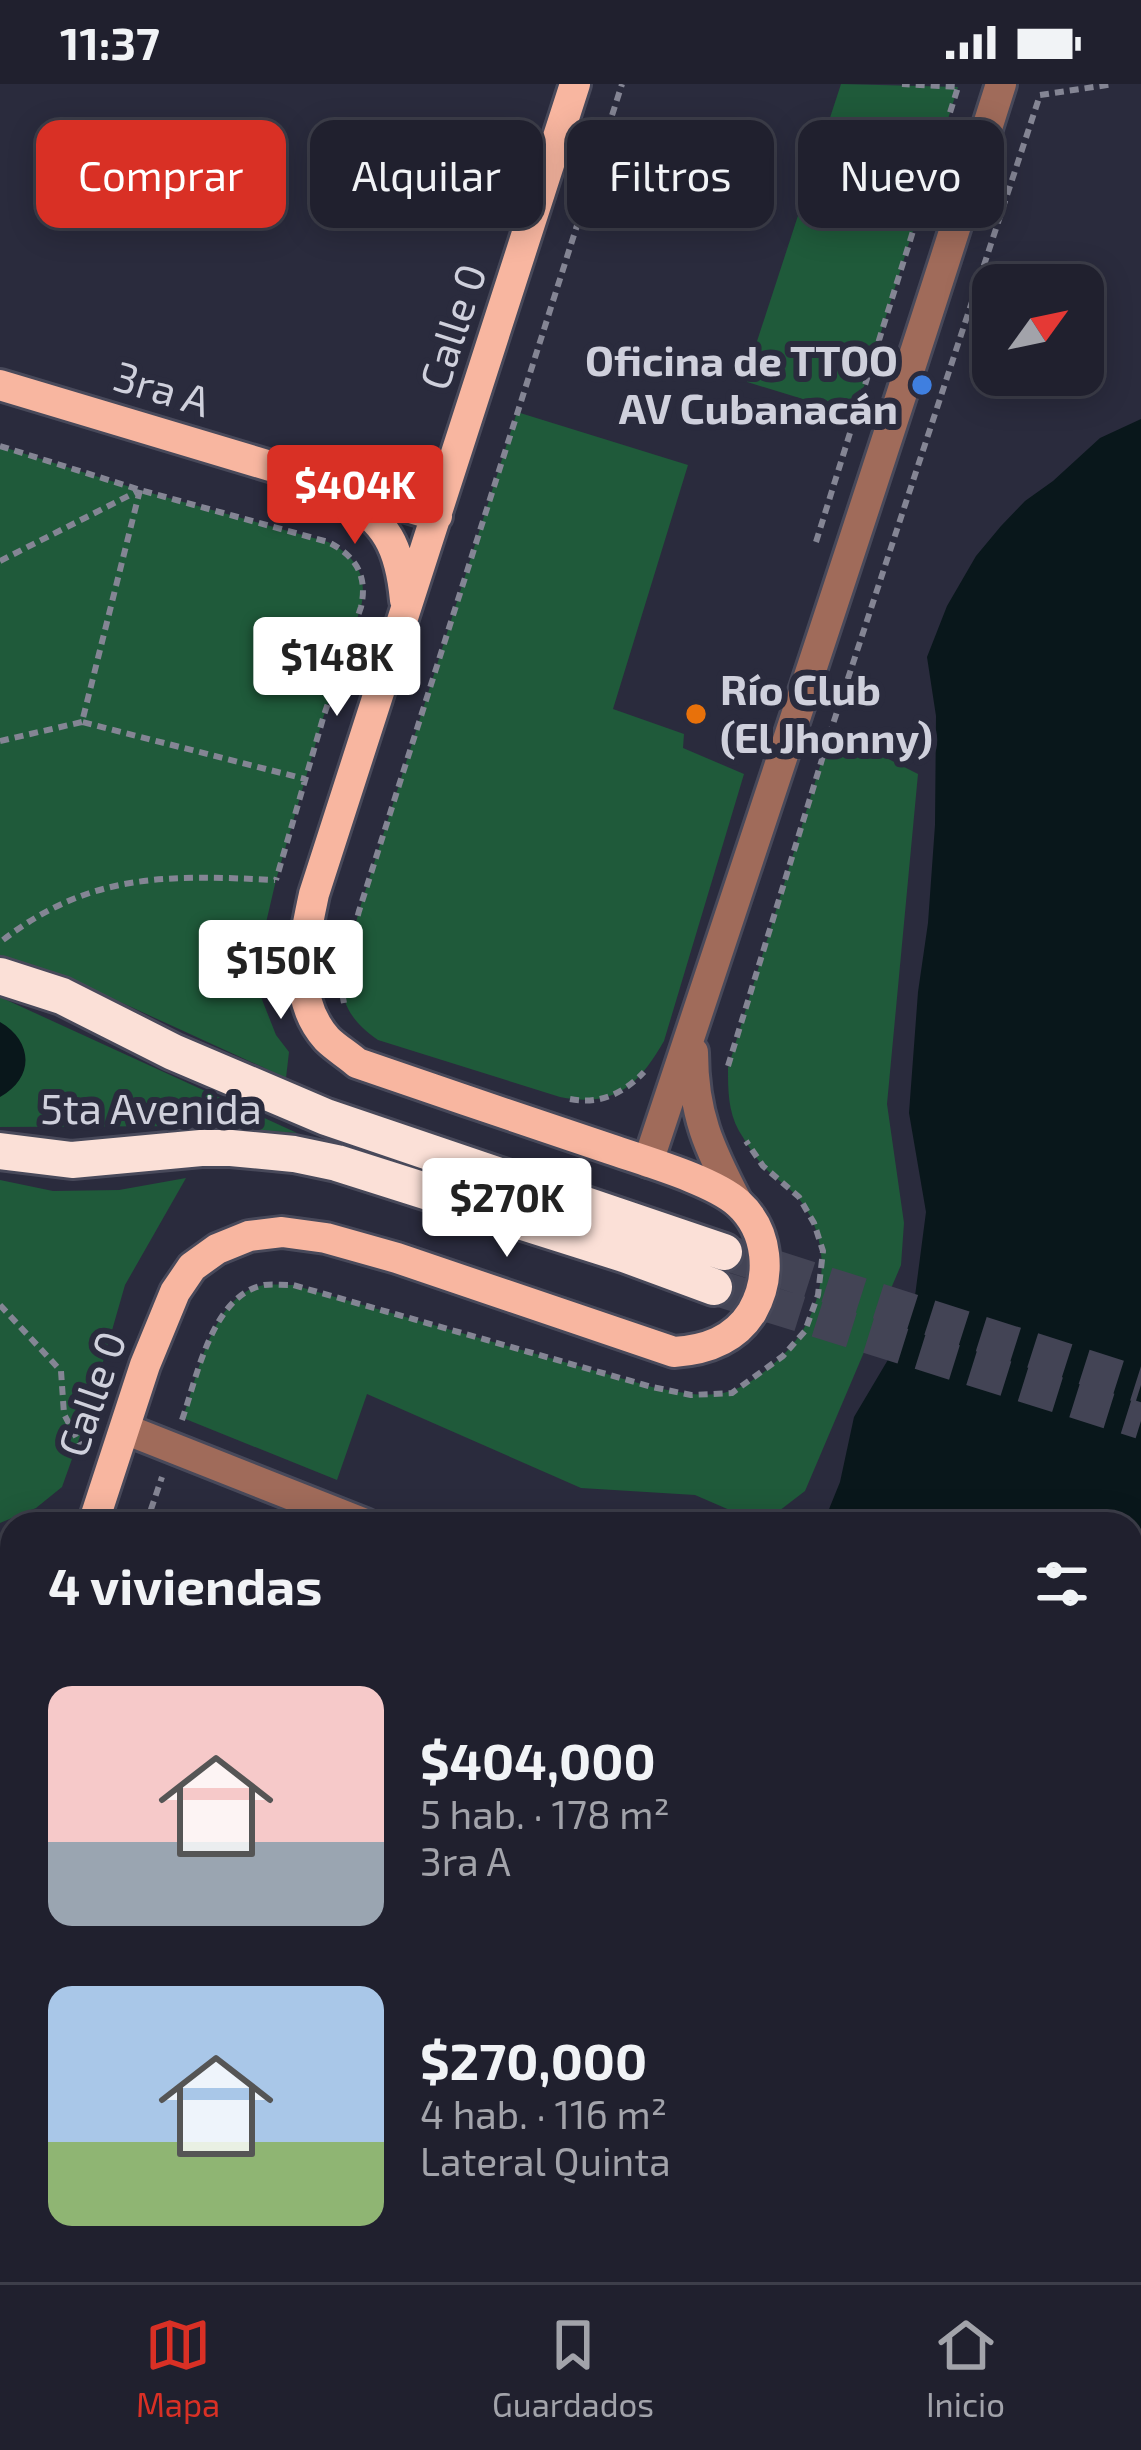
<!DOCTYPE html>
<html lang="es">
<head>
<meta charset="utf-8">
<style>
  body { margin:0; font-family:"Exo 2",sans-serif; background:#2d2d3a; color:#f1f3f6; height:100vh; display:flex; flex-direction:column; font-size:45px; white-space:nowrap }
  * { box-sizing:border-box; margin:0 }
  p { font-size:39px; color:#a2a3aa }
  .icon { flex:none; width:66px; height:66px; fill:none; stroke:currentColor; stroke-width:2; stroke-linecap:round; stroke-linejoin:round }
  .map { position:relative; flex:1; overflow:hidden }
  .side { position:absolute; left:0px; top:1428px; width:1143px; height:771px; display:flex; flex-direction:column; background:#20202e; border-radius:36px 36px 0 0; box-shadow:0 6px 30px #0003,0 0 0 3px #3d3e4a }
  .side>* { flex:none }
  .top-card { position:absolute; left:36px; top:36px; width:1071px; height:108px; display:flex; gap:24px }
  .needle { width:78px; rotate:57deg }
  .buttons { position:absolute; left:972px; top:180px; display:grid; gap:24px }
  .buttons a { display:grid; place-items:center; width:132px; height:132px; border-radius:24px; background:#20202e; box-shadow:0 6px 30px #0003,0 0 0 3px #3d3e4a; font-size:60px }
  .price { position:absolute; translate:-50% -102px; padding:0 27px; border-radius:12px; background:#fff; color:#222; font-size:39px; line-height:78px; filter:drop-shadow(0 3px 6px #0008) }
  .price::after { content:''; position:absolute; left:50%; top:72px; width:36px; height:27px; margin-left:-18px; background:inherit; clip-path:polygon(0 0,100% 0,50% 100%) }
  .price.selected { background:#d93025; color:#fff }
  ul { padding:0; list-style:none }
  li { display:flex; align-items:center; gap:36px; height:300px; padding:0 48px }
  li span { display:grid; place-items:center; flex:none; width:336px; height:240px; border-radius:24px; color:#555 }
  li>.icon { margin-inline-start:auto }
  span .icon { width:144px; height:144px; fill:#fffc; stroke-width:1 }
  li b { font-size:51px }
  h2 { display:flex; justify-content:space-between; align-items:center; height:144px; padding:0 48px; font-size:51px }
  .tag { padding:0 42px; border-radius:24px; background:#20202e; box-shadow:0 6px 30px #0003,0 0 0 3px #3d3e4a; font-size:42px; line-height:108px }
  .tag.selected { background:#d93025; color:#fff }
  .status { display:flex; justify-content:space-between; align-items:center; height:84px; padding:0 60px; background:#20202e; direction:ltr }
  .status svg { height:33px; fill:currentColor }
  .tab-bar { display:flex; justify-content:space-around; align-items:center; height:168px; border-top:3px solid #3d3e4a; background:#20202e; font-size:33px; color:#a2a3aa }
  .tab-bar a { display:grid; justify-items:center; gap:6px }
  .tab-bar .selected { color:#d93025 }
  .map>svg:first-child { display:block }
  .built { fill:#2f3049 }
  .green { fill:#1f5a3a }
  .water { fill:#09171b }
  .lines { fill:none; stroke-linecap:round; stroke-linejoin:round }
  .major-tunnel { stroke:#434455; stroke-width:30; stroke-dasharray:30 15; stroke-linecap:butt }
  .highway-tunnel { stroke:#434455; stroke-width:36; stroke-dasharray:36 18; stroke-linecap:butt }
  .minor-casing { stroke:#48495a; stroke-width:36 }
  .major-casing { stroke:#48495a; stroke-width:36 }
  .highway-casing { stroke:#48495a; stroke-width:42 }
  .path { stroke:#848594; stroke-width:6; stroke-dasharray:9 6; stroke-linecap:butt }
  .minor { stroke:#a06b5a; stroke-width:30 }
  .major { stroke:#f8b6a0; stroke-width:30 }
  .highway { stroke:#fbe0d7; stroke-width:36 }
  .shop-dot { fill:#3f7fe0; stroke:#2a2b3d; stroke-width:4.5 }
  .food-dot { fill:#e8710a; stroke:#2a2b3d; stroke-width:4.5 }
  .labels { text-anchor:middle; stroke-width:12; stroke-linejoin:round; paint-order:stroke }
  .street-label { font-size:42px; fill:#cfd0dc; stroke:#2a2b3d }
  .poi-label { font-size:42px; font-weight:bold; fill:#cfd0dc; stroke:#2a2b3d; text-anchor:end }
</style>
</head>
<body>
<div class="status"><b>11:37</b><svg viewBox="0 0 49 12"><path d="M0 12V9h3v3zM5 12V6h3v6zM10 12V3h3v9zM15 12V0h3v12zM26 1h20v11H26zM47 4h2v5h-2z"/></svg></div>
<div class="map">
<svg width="1141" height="2198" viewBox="0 0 1141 2198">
  <rect width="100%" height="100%" fill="#2a2b3d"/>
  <!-- built -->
  <path class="built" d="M1141 1645V1894L1131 1890V1654Z
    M12 1684V1825L0 1830V1695Z
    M59 2187H318L305 2198H36Z"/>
  <!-- green -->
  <path class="green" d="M841 0 958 3 855 331 744 297Z
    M517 328 688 381 613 625 684 650 683 664 744 690 664 957C638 1002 614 1024 560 1013L378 956C322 917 345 883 359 827Z
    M0 362 140 406 328 458C356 472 368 492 361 523L324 631 276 796 258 873 261 913 276 951 289 968 286 994 83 901 0 872Z
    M831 646 918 690 887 1020 904 1139 901 1181 805 1407 762 1440 695 1411 581 1404 367 1310 337 1396 183 1334C198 1292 212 1210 264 1201 273 1200 284 1201 293 1201L652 1303C712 1315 732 1318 779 1275 823 1235 838 1166 800 1116 791 1104 777 1096 766 1085 756 1075 747 1060 739 1047 728 1027 728 1006 728 984Z
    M0 913 297 1049 194 1042 0 1043Z
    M186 1094 125 1201 88 1330 62 1403 36 1424 0 1439V1096L53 1107 119 1106Z"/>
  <!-- water -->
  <path class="water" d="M1141 335V1578L1131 1585V1440H823L840 1398 854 1333 889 1274 892 1256 915 1212 926 1128 909 1029 918 908 928 839 935 741 936 632 927 573 947 522 976 472 1001 442 1025 417 1053 397 1100 354Z
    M0 938C33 957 35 994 0 1013Z
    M12 1825V2187H59L36 2198H0V1831Z"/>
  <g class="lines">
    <!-- major-tunnel -->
    <path class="major-tunnel" d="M0 1628 12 1632"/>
    <!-- highway-tunnel -->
    <path class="highway-tunnel" d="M724 1168 1141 1301
      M714 1203 1141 1337"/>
    <!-- minor casing -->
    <g class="minor-casing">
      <path id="minor" d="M693 968C693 1030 709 1064 737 1118
        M648 1078C767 719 887 361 1001 0
        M125 1345 365 1440
        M1131 1625 1141 1618
        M1131 1919 1141 1923
        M1131 2054 1141 2057
        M340 2198 353 2187
        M921 2198 924 2187"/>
    </g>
    <!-- major casing -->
    <g class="major-casing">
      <path id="major" d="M0 301 437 432
        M340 410C387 437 400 463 405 516
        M93 1440 145 1281 175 1208 192 1183 217 1165 249 1152 282 1148 326 1154 397 1174 674 1268C705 1266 734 1257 752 1228 772 1193 769 1147 738 1119 712 1096 644 1077 610 1065 526 1037 441 1008 357 979 348 971 336 964 327 955 290 914 304 858 314 810L575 0
        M0 1494 12 1491
        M0 1543 12 1558
        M0 1693 12 1682
        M1131 1956 1141 1959
        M1131 2000 1141 2004"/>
    </g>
    <!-- highway casing -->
    <g class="highway-casing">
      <path id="highway" d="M0 892 62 912 173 968 326 1033 724 1168
        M0 1067 72 1076 201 1064H231L294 1070 337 1079 627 1171 714 1203"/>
    </g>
    <!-- path -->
    <path class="path" d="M0 362 140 406 328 458C356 472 368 492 361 523L324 631 276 796
      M140 406 82 638 305 695
      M816 458 958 3 902 0
      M0 477 136 408
      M0 657 82 638
      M3 856C91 788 170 791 275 796
      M344 919 340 898 359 827 622 0
      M728 982 831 646 1040 11 1114 0
      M570 1015C600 1021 624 1009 644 988
      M0 1221 61 1287 64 1330 84 1368
      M182 1336C197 1293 212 1211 264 1201 272 1200 284 1201 293 1201L652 1303 691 1311 732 1309 783 1272 805 1247 818 1211 823 1167 814 1139 799 1113 763 1082 746 1057
      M146 1440 162 1393"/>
    <!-- minor -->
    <use href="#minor" class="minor"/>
    <!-- major -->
    <use href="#major" class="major"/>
    <!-- highway -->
    <use href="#highway" class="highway"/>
  </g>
  <!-- markers -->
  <circle class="shop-dot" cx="922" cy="301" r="12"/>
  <circle class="food-dot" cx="696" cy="630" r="12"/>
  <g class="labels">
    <!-- street labels -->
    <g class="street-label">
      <text transform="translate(453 243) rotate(-72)" y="15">Calle 0</text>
      <text transform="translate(162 305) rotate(17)" y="15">3ra A</text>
      <text x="151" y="1040">5ta Avenida</text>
      <text transform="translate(92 1310) rotate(-71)" y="15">Calle 0</text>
    </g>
    <!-- poi labels -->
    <g class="poi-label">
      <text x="898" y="292">Oficina de TTOO<tspan x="898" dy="48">AV Cubanacán</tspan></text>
      <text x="720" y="621" text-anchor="start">Río Club<tspan x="720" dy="48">(El Jhonny)</tspan></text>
    </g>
  </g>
</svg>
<div class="buttons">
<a><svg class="needle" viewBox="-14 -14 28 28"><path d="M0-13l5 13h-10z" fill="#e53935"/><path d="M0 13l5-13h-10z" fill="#a2a3aa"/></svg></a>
</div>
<b class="price selected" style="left:355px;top:463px">$404K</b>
<b class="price" style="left:337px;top:635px">$148K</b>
<b class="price" style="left:281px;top:938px">$150K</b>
<b class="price" style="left:507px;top:1176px">$270K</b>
<div class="top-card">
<a class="tag selected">Comprar</a>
<a class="tag">Alquilar</a>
<a class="tag">Filtros</a>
<a class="tag">Nuevo</a>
</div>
<section class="side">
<h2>4 viviendas<svg class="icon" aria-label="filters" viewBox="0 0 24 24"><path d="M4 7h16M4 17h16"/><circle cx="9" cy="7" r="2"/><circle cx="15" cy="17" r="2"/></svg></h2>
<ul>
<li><span style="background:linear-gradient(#f6c9c9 65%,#9aa5b1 0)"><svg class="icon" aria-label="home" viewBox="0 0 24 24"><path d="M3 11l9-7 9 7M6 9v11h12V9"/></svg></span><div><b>$404,000</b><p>5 hab. · 178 m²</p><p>3ra A</p></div></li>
<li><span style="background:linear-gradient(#a9c7e8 65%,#8fb573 0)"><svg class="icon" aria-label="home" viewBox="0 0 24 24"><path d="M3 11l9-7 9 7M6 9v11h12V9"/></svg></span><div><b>$270,000</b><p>4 hab. · 116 m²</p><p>Lateral Quinta</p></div></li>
</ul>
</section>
</div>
<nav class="tab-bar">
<a class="selected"><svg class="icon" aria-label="map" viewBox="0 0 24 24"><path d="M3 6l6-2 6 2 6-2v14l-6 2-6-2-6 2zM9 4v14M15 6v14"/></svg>Mapa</a>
<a><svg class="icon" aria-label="saved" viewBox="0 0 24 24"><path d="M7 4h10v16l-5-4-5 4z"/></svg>Guardados</a>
<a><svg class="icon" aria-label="home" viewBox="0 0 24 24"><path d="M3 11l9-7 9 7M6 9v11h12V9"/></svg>Inicio</a>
</nav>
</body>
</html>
